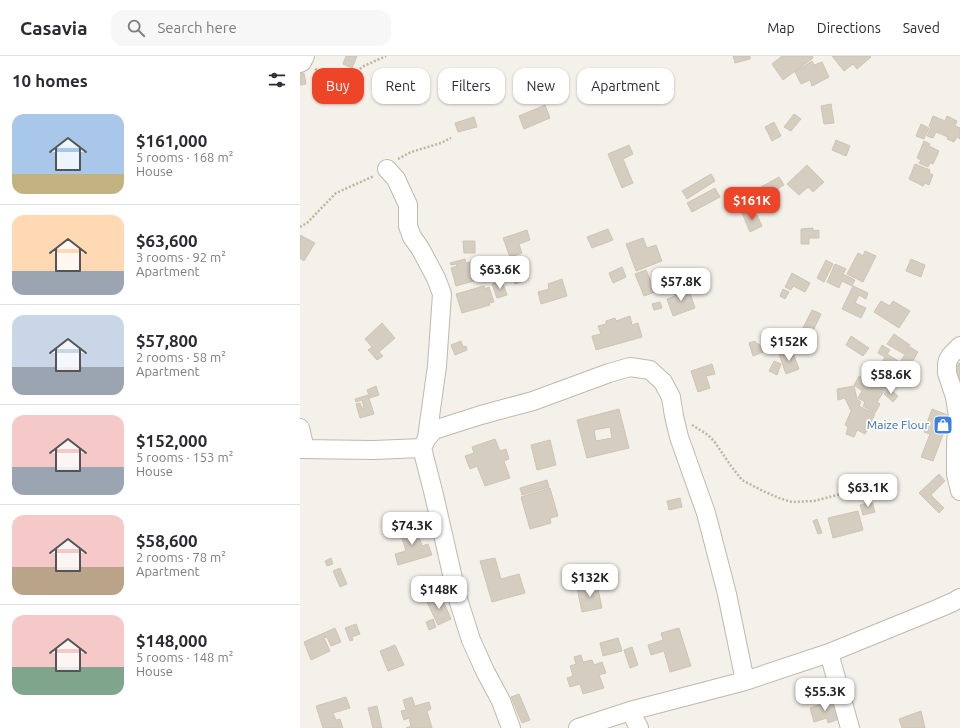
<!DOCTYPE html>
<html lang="en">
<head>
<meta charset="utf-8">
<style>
  body { margin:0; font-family:Ubuntu,sans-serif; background:#f7f7f7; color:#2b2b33; height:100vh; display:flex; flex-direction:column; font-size:15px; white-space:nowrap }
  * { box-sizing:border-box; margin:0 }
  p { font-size:13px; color:#7c7c81 }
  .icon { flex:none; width:22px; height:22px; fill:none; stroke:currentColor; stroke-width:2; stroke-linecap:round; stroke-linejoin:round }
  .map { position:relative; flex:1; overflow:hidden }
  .details { display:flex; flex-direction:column; background:#fff; width:300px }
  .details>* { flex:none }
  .hud { position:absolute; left:12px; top:12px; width:380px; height:36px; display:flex; gap:8px }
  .price { position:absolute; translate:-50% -34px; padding:0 9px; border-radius:8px; background:#fff; color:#222; font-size:13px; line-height:26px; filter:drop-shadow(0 1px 2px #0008) }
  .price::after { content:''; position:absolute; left:50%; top:24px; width:12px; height:9px; margin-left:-6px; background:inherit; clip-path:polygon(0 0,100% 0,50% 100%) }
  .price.current { background:#ee4427; color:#fff }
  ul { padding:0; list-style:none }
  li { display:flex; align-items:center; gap:12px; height:100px; padding:0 12px }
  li+li { border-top:1px solid #e1e1e2 }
  li span { display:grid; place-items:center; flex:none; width:112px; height:80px; border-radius:12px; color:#555 }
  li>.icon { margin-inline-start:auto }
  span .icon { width:48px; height:48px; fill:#fffc; stroke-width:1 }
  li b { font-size:17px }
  h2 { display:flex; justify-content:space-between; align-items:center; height:48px; padding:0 12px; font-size:17px }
  .pill { padding:0 14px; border-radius:12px; background:#fff; box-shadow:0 1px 3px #0004; font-size:14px; line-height:36px }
  .pill.current { background:#ee4427; color:#fff }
  header { display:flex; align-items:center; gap:24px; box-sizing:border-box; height:56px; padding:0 20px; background:#fff; border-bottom:1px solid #e1e1e2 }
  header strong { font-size:19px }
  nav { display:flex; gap:22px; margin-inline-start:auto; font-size:14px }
  .search { width:280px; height:36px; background:#f7f7f7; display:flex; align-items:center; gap:10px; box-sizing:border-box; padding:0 14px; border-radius:12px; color:#7c7c81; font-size:15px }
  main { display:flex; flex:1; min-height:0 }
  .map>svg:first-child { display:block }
  .building { fill:#d5cdc0; stroke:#d0c4b3; fill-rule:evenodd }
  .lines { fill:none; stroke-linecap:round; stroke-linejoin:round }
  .minor-casing { stroke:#bfb9ad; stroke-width:20 }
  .path { stroke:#c0b49f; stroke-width:2.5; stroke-dasharray:2 2; stroke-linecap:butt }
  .minor { stroke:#fff; stroke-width:18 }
  .labels { text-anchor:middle; stroke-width:3.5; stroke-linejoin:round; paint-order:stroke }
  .shop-label { font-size:12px; fill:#366cbe; stroke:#fff; text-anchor:end }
</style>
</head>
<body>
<header>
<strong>Casavia</strong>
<div class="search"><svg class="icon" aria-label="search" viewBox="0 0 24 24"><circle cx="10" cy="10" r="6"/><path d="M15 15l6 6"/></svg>Search here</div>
<nav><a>Map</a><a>Directions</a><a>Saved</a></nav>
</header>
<main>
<section class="details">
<h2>10 homes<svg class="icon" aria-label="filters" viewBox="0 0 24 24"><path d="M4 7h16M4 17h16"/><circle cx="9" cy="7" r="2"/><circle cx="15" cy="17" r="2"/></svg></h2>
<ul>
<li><span style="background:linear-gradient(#a9c7e8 75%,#c2b280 0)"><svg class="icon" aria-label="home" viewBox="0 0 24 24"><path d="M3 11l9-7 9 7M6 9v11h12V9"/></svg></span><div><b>$161,000</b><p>5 rooms · 168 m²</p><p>House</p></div></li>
<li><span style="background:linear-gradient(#ffd9b3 70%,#9aa5b1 0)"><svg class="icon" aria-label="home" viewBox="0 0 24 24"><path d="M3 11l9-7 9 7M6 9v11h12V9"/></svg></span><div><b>$63,600</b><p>3 rooms · 92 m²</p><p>Apartment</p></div></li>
<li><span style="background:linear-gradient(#c9d6e8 65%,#9aa5b1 0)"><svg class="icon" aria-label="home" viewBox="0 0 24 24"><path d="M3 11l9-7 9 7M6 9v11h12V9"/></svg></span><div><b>$57,800</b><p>2 rooms · 58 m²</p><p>Apartment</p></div></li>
<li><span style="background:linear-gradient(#f6c9c9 65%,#9aa5b1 0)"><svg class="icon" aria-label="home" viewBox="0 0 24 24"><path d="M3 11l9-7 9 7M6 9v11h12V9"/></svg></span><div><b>$152,000</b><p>5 rooms · 153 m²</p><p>House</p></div></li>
<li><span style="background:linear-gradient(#f6c9c9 65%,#b9a48a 0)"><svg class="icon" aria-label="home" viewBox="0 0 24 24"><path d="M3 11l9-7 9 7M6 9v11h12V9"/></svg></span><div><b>$58,600</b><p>2 rooms · 78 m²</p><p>Apartment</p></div></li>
<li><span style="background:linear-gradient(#f6c9c9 65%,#7fa58c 0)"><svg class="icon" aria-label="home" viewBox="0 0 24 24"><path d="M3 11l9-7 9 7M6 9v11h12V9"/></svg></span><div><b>$148,000</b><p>5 rooms · 148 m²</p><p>House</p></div></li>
</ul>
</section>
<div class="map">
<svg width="660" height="672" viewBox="0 0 660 672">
  <rect width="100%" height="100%" fill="#f4f1ea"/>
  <!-- building -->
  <path class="building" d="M46 0H57L52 12 43 8Z
    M433 0H450V3L435 7Z
    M482 0H512L513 2 483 24 472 8Z
    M532 0H570L571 1 557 13 553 8 544 15Z
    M512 5 514 9 522 6 529 21 512 30 510 24 501 28 495 16Z
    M4 17 6 28 0 29V18Z
    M531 48 534 67 524 68 521 50Z
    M245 49 250 62 224 73 219 60Z
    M494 58 501 63 491 75 484 71Z
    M633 60 645 65 647 60 657 65 655 70 660 72V83L657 81 654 86 647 83 648 81 636 76 633 82 627 80 631 71 629 70Z
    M174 61 177 71 158 76 155 67Z
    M474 66 481 80 472 85 465 71Z
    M621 68 629 72 624 83 616 80Z
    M536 84 550 90 546 100 532 94Z
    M624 85 630 88 629 90 639 95 633 108 630 107 628 111 619 107 621 104 617 102Z
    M329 89 333 98 323 103 333 127 322 132 308 98Z
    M615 108 630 114 629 117 633 119 629 129 625 127 623 130 609 123Z
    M507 109 524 126 513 136 508 131 499 139 487 128Z
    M411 118 415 125 387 143 382 135Z
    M479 121 484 129 467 139 461 131Z
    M415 132 420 141 392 156 387 147Z
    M449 153 453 161 457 159 462 170 450 176 442 157Z
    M513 172V175L519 174V182H509V188H501V173Z
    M308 173 313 184 292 192 287 181Z
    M227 174 230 184 219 188 222 197 210 201 203 182Z
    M0 179 15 187 4 205 0 202Z
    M343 182 347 192 356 189 362 205 336 215 326 188Z
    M163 185H175V197H164Z
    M565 195 576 200 563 226 547 218 558 197 563 200Z
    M165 203 166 207 175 205 178 218 176 219 177 224 156 230 151 212 157 210 156 208 151 209 150 207Z
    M611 203 625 209 621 221 606 215Z
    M526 204 533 208 524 226 517 222Z
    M535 208 546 213 543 218 555 224 552 230 542 225 539 232 527 226Z
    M322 211 326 221 313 227 309 217Z
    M225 214 228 223 215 228 212 219Z
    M346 214 355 236 344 240 335 218Z
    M492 217 510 227 505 236 493 230 491 234 485 231Z
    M262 223 267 240 241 248 238 236 249 233 248 228Z
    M202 225 207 239 197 242 192 228Z
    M184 230 185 233 189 231 194 246 189 247 190 249 162 257 156 238Z
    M553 230 568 237 566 243 559 239 555 247 566 252 561 262 542 253Z
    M388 231 395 252 373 260 367 243 375 240 374 236Z
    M483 233 489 236 485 243 480 240Z
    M581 245 590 250 593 245 610 255 599 272 574 256Z
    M360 246 362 252 354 254 352 248Z
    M512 254 521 258 512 277 503 272Z
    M330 260 332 269 338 267 342 281 296 294 292 280 301 278 298 270 306 268V265L315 262 316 265Z
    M82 267 95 282 79 296 83 300 77 304 68 294 72 291 65 283Z
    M594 278 610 289 604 298 587 288Z
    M551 280 569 292 563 300 546 289Z
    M161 285 163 291 166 290 167 294 155 299 151 289Z
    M455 285 457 288H459L463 296 453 300 449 287Z
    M582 289 590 294 587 298 600 306 610 291 618 296 602 323 580 309 585 301 578 297Z
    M492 294 499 313 486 318 479 298Z
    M474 305 481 308 477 319 469 315Z
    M659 307H660V327L651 322Z
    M412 308 415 318 406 320 410 332 398 336 391 315Z
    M559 320 577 331 578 328 586 332 577 346 580 348 575 357 563 350 565 346 558 342 562 335 554 329Z
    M76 330 79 339 70 342 67 334Z
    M554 330 557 343 561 346 559 350 575 358 565 378 557 374 554 381 546 378 548 371 545 369 551 355 545 342 538 344 537 333Z
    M588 332 598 340 593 346 584 338Z
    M68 339 74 358 60 362 56 348 60 347 62 352H64L62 344 56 346 55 343Z
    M319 353 329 392 287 402 277 364ZM310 371 312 382 296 385 294 374Z
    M632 353 650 360 633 405 621 401 630 378 624 376Z
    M195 383 200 395 206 393 209 403 204 405 210 422 185 430 177 410 170 413 165 400 174 397 172 391Z
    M250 384 256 409 237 414 231 389Z
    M639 418 645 425 631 439 644 452 639 457 619 437Z
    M247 424 249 431 222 439 220 432Z
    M250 432 258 460 250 462 251 467 230 473 221 441Z
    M380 442 382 451 369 454 367 445Z
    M572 446 575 456 563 459 560 449Z
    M558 455 563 474 533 482 528 462Z
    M517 463 522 477 518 478 513 465Z
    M115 468 122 490 128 488 132 499 98 509 95 498 106 495 99 473Z
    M31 502 33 508 27 510 25 505Z
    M195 502 201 523 219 518 225 537 192 546 180 505Z
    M40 512 47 528 40 531 33 515Z
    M297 528 302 552 282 556 277 532Z
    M141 540 151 563 138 569 127 546Z
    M133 563 136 571 129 574 126 566Z
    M56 568 60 578 52 581 53 584 50 585 45 572Z
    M35 572 41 586 31 590 27 581 24 582 30 595 11 604 4 586Z
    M379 572 391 610 370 616 364 595 351 599 348 589 363 584 361 577Z
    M318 582 322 595 303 600 300 587Z
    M95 589 104 609 88 615 80 595Z
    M332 591 338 609 330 612 324 594Z
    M281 599 283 606 292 604 294 609 302 606 306 617 299 619 304 632 283 638 280 628 270 631 267 622 273 620 270 610 276 608 274 601Z
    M219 638 230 664 222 667 211 641Z
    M46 641 50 652 33 657 36 664 40 663 43 672H23L16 650Z
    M112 641 115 650 129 646 131 653 127 655 132 672H106L111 670 109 662 104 664 101 655 106 654 103 644Z
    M532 644 539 663 528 667 527 662 514 666 510 652Z
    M77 650 82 672H73L68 652Z
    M621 655 625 672H602L599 663Z"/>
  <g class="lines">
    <!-- minor casing -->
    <g class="minor-casing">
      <path id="minor" d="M0 7 2 6 5 0
        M87 113 96 123 108 149V170L112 181 120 192 136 222 142 238 137 310 127 382
        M660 290 651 299 648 304 647 308V317L655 341 658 360 656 389V418L660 435
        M0 372 5 393
        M0 393 74 394 122 392
        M529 597 550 672
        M330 655 339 672
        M211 672 201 645 185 615 171 584 157 540 134 439 122 392 127 382 134 374 181 359 233 345 309 317 330 311 350 314 363 326 371 341 374 360 379 381 406 457 427 538 445 625
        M278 672 330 655 445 625 529 597 637 553 653 546 660 542"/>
    </g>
    <!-- path -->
    <path class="path" d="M15 13 41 26 64 10 86 0
      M98 103 111 96 141 87 151 82
      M0 171 7 167 36 137 74 120
      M392 369 408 379 414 385 431 410 442 424 463 435 479 442 492 446 514 445 545 437"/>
    <!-- minor -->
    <use href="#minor" class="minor"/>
  </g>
  <!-- icons -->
  <defs>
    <g id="shop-square" transform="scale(1)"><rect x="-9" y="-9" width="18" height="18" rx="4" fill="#3f7fe0" stroke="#fff"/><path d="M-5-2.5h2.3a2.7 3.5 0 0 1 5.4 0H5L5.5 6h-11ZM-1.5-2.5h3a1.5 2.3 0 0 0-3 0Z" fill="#fff"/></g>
  </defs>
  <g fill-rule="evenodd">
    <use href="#shop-square" x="643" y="369"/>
  </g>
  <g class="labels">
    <!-- shop labels -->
    <g class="shop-label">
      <text x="629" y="373">Maize Flour</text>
    </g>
  </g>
</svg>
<b class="price current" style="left:452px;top:165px">$161K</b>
<b class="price" style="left:200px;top:234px">$63.6K</b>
<b class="price" style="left:381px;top:246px">$57.8K</b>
<b class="price" style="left:489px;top:306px">$152K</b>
<b class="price" style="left:591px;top:339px">$58.6K</b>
<b class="price" style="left:568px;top:452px">$63.1K</b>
<b class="price" style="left:112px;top:490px">$74.3K</b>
<b class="price" style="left:290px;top:542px">$132K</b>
<b class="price" style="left:139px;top:554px">$148K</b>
<b class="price" style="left:525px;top:656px">$55.3K</b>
<div class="hud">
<a class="pill current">Buy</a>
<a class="pill">Rent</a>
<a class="pill">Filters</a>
<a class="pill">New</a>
<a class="pill">Apartment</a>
</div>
</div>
</main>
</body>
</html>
